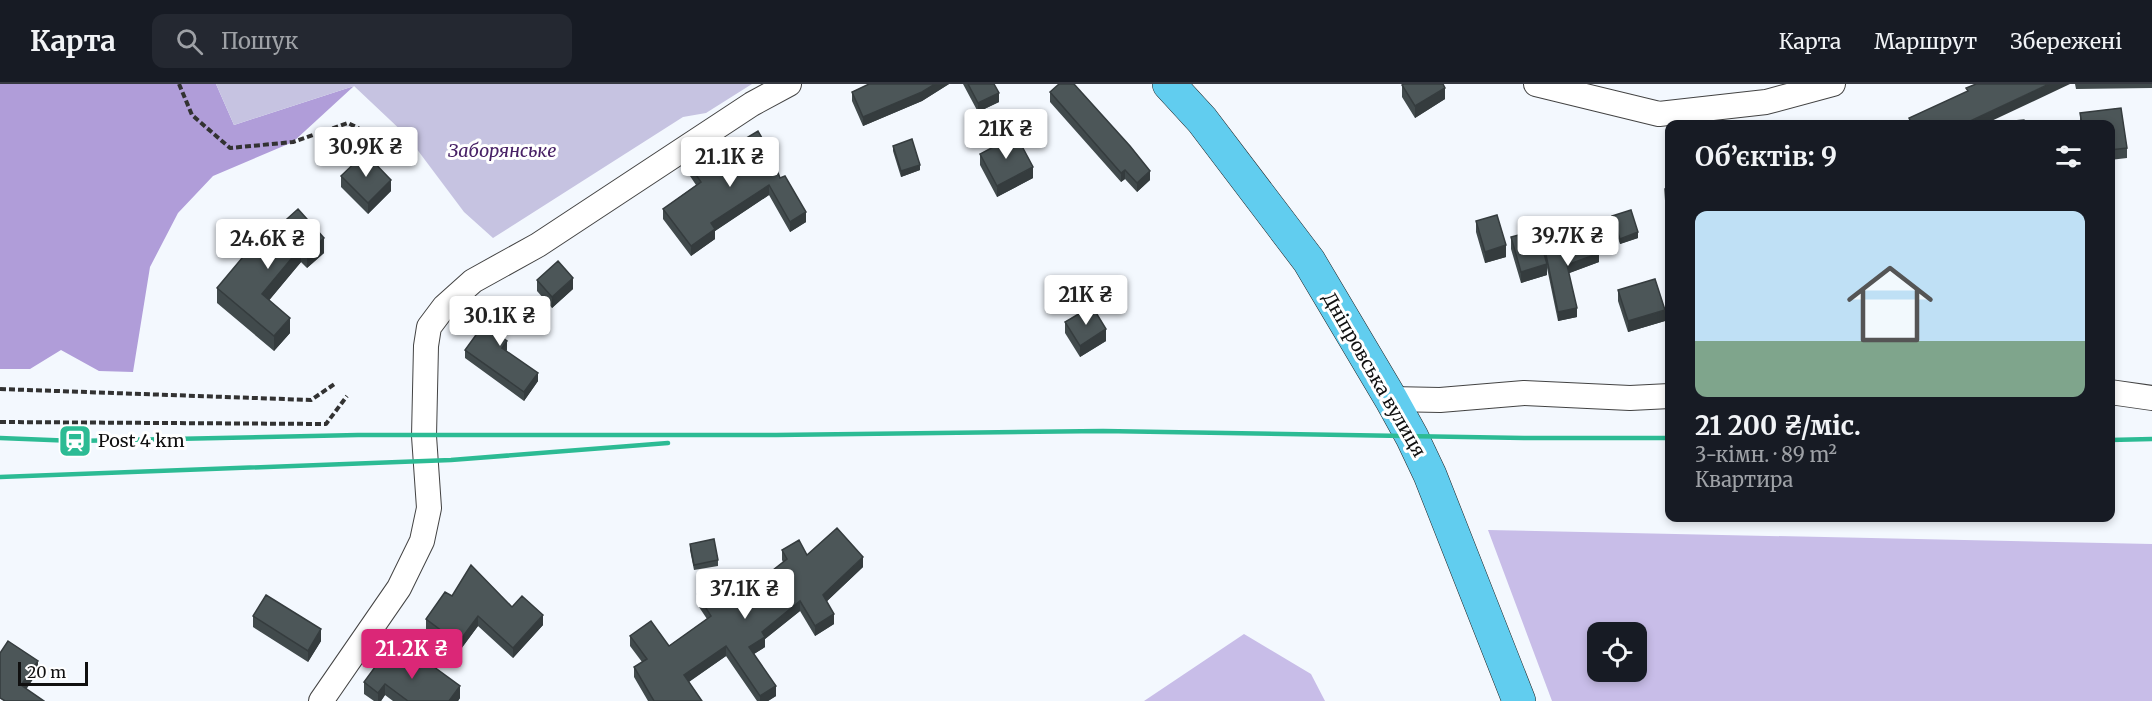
<!DOCTYPE html>
<html lang="uk">
<head>
<meta charset="utf-8">
<style>
  body { margin:0; font-family:Merriweather,serif; background:#242831; color:#f1f3f6; height:100vh; display:flex; flex-direction:column; font-size:22px; white-space:nowrap }
  * { box-sizing:border-box; margin:0 }
  p { font-size:20px; color:#9ea1a6 }
  .icon { flex:none; width:33px; height:33px; fill:none; stroke:currentColor; stroke-width:2; stroke-linecap:round; stroke-linejoin:round }
  .map { position:relative; flex:1; overflow:hidden }
  .side { position:absolute; left:1665px; top:36px; width:450px; height:402px; display:flex; flex-direction:column; background:#171b24; border-radius:12px; box-shadow:0 3px 9px #0003 }
  .side>* { flex:none }
  .fabs { position:absolute; left:1587px; top:538px; display:grid; gap:12px }
  .fabs a { display:grid; place-items:center; width:60px; height:60px; border-radius:12px; background:#171b24; box-shadow:0 3px 9px #0003; font-size:30px }
  .scale { position:absolute; left:18px; bottom:15px; width:70px; box-sizing:border-box; padding-left:6px; border:3px solid #101010; border-top:0; font-size:16px; line-height:21px; white-space:nowrap; color:#101010; -webkit-text-stroke:4px #fff; paint-order:stroke }
  .price { position:absolute; translate:-50% -51px; padding:0 14px; border-radius:6px; background:#fff; color:#222; font-size:20px; line-height:39px; filter:drop-shadow(0 2px 3px #0008) }
  .price::after { content:''; position:absolute; left:50%; top:36px; width:18px; height:14px; margin-left:-9px; background:inherit; clip-path:polygon(0 0,100% 0,50% 100%) }
  .price.on { background:#db2777; color:#fff }
  ul { padding:0; list-style:none }
  li { display:grid; align-content:center; gap:12px; height:318px; padding:0 30px }
  li span { display:grid; place-items:center; height:186px; border-radius:12px; color:#555 }
  li>.icon { margin-inline-start:auto }
  span .icon { width:108px; height:108px; fill:#fffc; stroke-width:1 }
  li b { font-size:26px }
  h2 { display:flex; justify-content:space-between; align-items:center; height:72px; padding:0 30px; font-size:26px }
  header { display:flex; align-items:center; gap:36px; box-sizing:border-box; height:84px; padding:0 30px; background:#171b24; border-bottom:2px solid #363941 }
  header strong { font-size:28px }
  nav { display:flex; gap:33px; margin-inline-start:auto; font-size:21px }
  .search { width:420px; height:54px; background:#242831; display:flex; align-items:center; gap:15px; box-sizing:border-box; padding:0 21px; border-radius:12px; color:#9ea1a6; font-size:22px }
  .map>svg:first-child { display:block }
  .green { fill:#c8bde8; fill-rule:evenodd }
  .forest { fill:#b09dd9 }
  .cemetery { fill:#c6c3e1 }
  .lines { fill:none; stroke-linecap:round; stroke-linejoin:round }
  .street-casing { stroke:#434343; stroke-width:26 }
  .highway-casing { stroke:#212121; stroke-width:34 }
  .path { stroke:#323232; stroke-width:4; stroke-dasharray:6 3; stroke-linecap:butt }
  .street { stroke:#fff; stroke-width:24 }
  .highway { stroke:#61cdef; stroke-width:33 }
  .rail { stroke:#2cbb94; stroke-width:4.5 }
  .wall { fill:#414a4c }
  .shaded-wall { fill:#353c3e }
  .building { fill:#4c5658; stroke:#353c3e; stroke-width:1.5 }
  .labels { text-anchor:middle; stroke-width:6; stroke-linejoin:round; paint-order:stroke }
  .park-label { font-size:18px; font-style:italic; fill:#482166; stroke:#fff }
  .street-label { font-size:18px; fill:#101010; stroke:#fff }
  .poi-label { font-size:18px; fill:#101010; stroke:#fff; text-anchor:start }
</style>
</head>
<body>
<header>
<strong>Карта</strong>
<div class="search"><svg class="icon" aria-label="search" viewBox="0 0 24 24"><circle cx="10" cy="10" r="6"/><path d="M15 15l6 6"/></svg>Пошук</div>
<nav><a>Карта</a><a>Маршрут</a><a>Збережені</a></nav>
</header>
<div class="map">
<svg width="2152" height="617" viewBox="0 0 2152 617">
  <rect width="100%" height="100%" fill="#f3f8fe"/>
  <!-- green -->
  <path class="green" d="M1488 446 2152 460V617H1552ZM1598 549H1636V588H1598Z
    M1244 550 1311 590 1325 617H1144Z"/>
  <!-- forest -->
  <path class="forest" d="M0 0H216L234 41 354 2 293 58 213 92 178 129 150 183 133 288 99 287 61 266 30 285H0Z"/>
  <!-- cemetery -->
  <path class="cemetery" d="M216 0H752L706 29 683 33 493 154 464 128 407 52 354 2 234 41Z"/>
  <g class="lines">
    <!-- street casing -->
    <g class="street-casing">
      <path id="street" d="M1536 0 1659 30 1766 18 1833 0
        M2110 308 2152 314
        M1391 315 1440 316 1524 309 1630 314 1670 312
        M321 617 399 504 422 457 429 424 424 352 426 262 429 243 444 223 473 197 538 161 752 20 789 0"/>
    </g>
    <!-- highway casing -->
    <g class="highway-casing">
      <path id="highway" d="M1169 0 1202 36 1309 177 1391 315 1412 353 1430 391 1519 617"/>
    </g>
    <!-- path -->
    <path class="path" d="M179 0 192 31 230 64 293 58 348 39 364 47
      M0 305 311 316 336 299
      M0 338 326 340 347 312"/>
    <!-- street -->
    <use href="#street" class="street"/>
    <!-- highway -->
    <use href="#highway" class="highway"/>
    <!-- rail -->
    <path class="rail" d="M0 354 75 357 358 351H776L1103 347 1524 354H1670
      M2110 356 2152 355
      M0 393 451 376 668 359"/>
  </g>
  <!-- wall -->
  <path class="wall" d="M869 0H949L922 17 863 42 852 17V8Z
    M963 0H994L999 18 978 28Z
    M2075 0H2152V4L2076 5Z
    M1402 1 1445 15 1415 34 1402 13Z
    M1050 8 1150 96 1137 108 1125 95 1121 98 1050 18Z
    M2121 24 2127 64V74L2110 76V40H2080V29Z
    M893 62 920 86 901 93 893 67Z
    M980 70 1033 94 997 113 980 81Z
    M710 76 780 94 806 138 790 148 769 111 715 147V155L691 172 663 135V125L696 101 690 92V82Z
    M341 92 391 107 368 130 341 103Z
    M1665 105H1670V146H1667Z
    M1612 132 1638 154 1620 160 1612 138Z
    M1476 137 1506 173 1485 179 1476 148Z
    M267 153 324 169 307 184 301 178 269 216 290 249 274 267 217 219V204Z
    M1511 153 1545 173V166L1599 178 1569 189 1577 233 1558 237 1547 184V191L1521 199 1511 165Z
    M537 196 573 205 552 224 537 207Z
    M1618 206 1665 237 1628 248 1618 217Z
    M486 230 518 237 503 255 507 266 506 267 538 297 524 317 465 274V266L486 238Z
    M1065 238 1106 257 1080 273 1065 249Z
    M690 460 718 476V482L694 486 690 466Z
    M782 466 863 483 827 517 834 540 815 552 800 527 765 555V563L754 570 776 612 768 617H757L726 572 689 598 702 617H648L634 593V583L642 578 630 562V552L669 562 707 535 697 520V510L727 522 783 478 782 476Z
    M452 512 512 523 543 541 513 574 478 542 458 569 426 545V535Z
    M253 532 321 557 308 578 253 543Z
    M410 585 460 614 458 617H393L385 611 381 617H374L364 610V598Z"/>
  <!-- shaded-wall -->
  <path class="shaded-wall" d="M935 0H949L922 17 863 42V33Z
    M2049 0H2070L1985 40H1964Z
    M1445 4V15L1415 34V22Z
    M999 9V18L978 28V19Z
    M920 81V86L901 93V87Z
    M1033 83V94L997 113V102Z
    M1125 86V95L1121 98V89Z
    M1150 87V96L1137 108V99Z
    M391 96V107L368 130V119Z
    M769 101V111L715 147V155L691 172V162L711 139Z
    M806 128V138L790 148V138Z
    M1638 148V154L1620 160V155Z
    M324 154V169L307 184V169Z
    M1506 161V173L1485 179V168Z
    M301 163V178L262 225V210Z
    M1599 169V178L1567 190V181Z
    M1547 180V191L1521 199V188Z
    M573 194V205L552 224V213Z
    M1577 224V233L1558 237V228Z
    M1665 226V237L1628 248V237Z
    M518 229V237L499 260V251Z
    M290 234V249L274 267V252Z
    M1106 245V257L1080 273V262Z
    M507 257V266L502 272V264Z
    M538 289V297L524 317V308Z
    M863 473V483L823 521V511Z
    M800 517V527L765 555V563L749 573V563L762 548Z
    M834 530V540L815 552V542Z
    M543 531V541L513 574V564Z
    M478 532V542L458 569V559Z
    M321 545V557L308 578V567Z
    M726 562V572L684 601V591Z
    M38 577V588L21 613V601Z
    M385 600V611L381 617H378V609Z
    M460 602V614L458 617H449Z
    M776 602V612L768 617H760V612Z"/>
  <!-- building -->
  <path class="building" d="M869 0H935L922 8 863 33 852 8Z
    M968 0H994L999 9 978 19Z
    M1059 0H1074L1130 62 1150 87 1137 99 1125 86 1121 89 1050 8Z
    M1404 0H1443L1445 4 1415 22 1402 1Z
    M1976 0H2049L1964 40H1912L1909 34 1968 7 1966 4Z
    M2121 24 2127 64 2110 66V40H2082L2080 29Z
    M2024 36 2026 40H1983Z
    M758 47 771 70 780 94 785 92 806 128 790 138 769 101 711 139 715 145 691 162 663 125 701 98 690 82 706 70 710 76Z
    M1016 51 1033 83 997 102 980 70Z
    M912 55 920 81 901 87 893 62Z
    M365 69 391 96 368 119 341 92Z
    M1665 105H1670V136H1667Z
    M298 125 324 154 307 169 301 163 262 210 290 234 274 252 217 204 263 149 267 153Z
    M1631 126 1638 148 1620 155 1612 132Z
    M1497 131 1506 161 1485 168 1476 137Z
    M1537 146 1547 180 1521 188 1511 153Z
    M1590 148 1599 169 1567 181 1577 224 1558 228 1545 166Z
    M558 177 573 194 552 213 537 196Z
    M1655 195 1665 226 1628 237 1618 206Z
    M500 213 518 229 499 251 507 257 502 264 538 289 524 308 465 266 489 233 486 230Z
    M1092 222 1106 245 1080 262 1065 238Z
    M837 444 863 473 823 511 834 530 815 542 800 517 762 548 765 553 749 563 776 602 760 612 726 562 684 591 702 617H654L634 583 647 575 630 552 651 537 669 562 711 532 697 510 712 500 727 522 787 475 782 466 799 456 807 471Z
    M714 455 718 476 694 481 690 460Z
    M471 481 512 523 522 512 543 531 513 564 478 532 458 559 426 535 445 508 452 512Z
    M266 511 321 545 308 567 253 532Z
    M8 557 38 577 21 601 44 617H5L0 614V569Z
    M386 568 410 585 419 572 460 602 449 617H408L385 600 378 609 364 598Z"/>
  <!-- icons -->
  <defs>
    <g id="station-square" transform="scale(1.725)"><rect x="-9" y="-9" width="18" height="18" rx="4" fill="#2cbb94" stroke="#fff"/><path d="M-3-6H3Q5-6 5-4V2Q5 4 3 4L4.5 6H3L1.5 4h-3L-3 6H-4.5L-3 4Q-5 4-5 2V-4Q-5-6-3-6ZM-3.5-4v3h7v-3ZM-3.5 1v1.5H-2V1ZM2 1v1.5H3.5V1Z" fill="#fff"/></g>
  </defs>
  <g fill-rule="evenodd">
    <use href="#station-square" x="75" y="357"/>
  </g>
  <g class="labels">
    <!-- park labels -->
    <g class="park-label">
      <text x="502" y="73">Заборянське</text>
    </g>
    <!-- street labels -->
    <g class="street-label">
      <text transform="translate(1374 291) rotate(60)" y="6">Дніпровська вулиця</text>
    </g>
    <!-- poi labels -->
    <g class="poi-label">
      <text x="98" y="363">Post 4 km</text>
    </g>
  </g>
</svg>
<div class="fabs">
<a><svg class="icon" aria-label="locate" viewBox="0 0 24 24"><circle cx="12" cy="12" r="6"/><path d="M12 2v4M12 18v4M2 12h4M18 12h4"/></svg></a>
</div>
<div class="scale">20 m</div>
<b class="price" style="left:1006px;top:76px">21K ₴</b>
<b class="price" style="left:366px;top:94px">30.9K ₴</b>
<b class="price" style="left:730px;top:104px">21.1K ₴</b>
<b class="price" style="left:1568px;top:183px">39.7K ₴</b>
<b class="price" style="left:268px;top:186px">24.6K ₴</b>
<b class="price" style="left:1086px;top:242px">21K ₴</b>
<b class="price" style="left:500px;top:263px">30.1K ₴</b>
<b class="price" style="left:745px;top:536px">37.1K ₴</b>
<b class="price on" style="left:412px;top:596px">21.2K ₴</b>
<section class="side">
<h2>Об’єктів: 9<svg class="icon" aria-label="filters" viewBox="0 0 24 24"><path d="M4 7h16M4 17h16"/><circle cx="9" cy="7" r="2"/><circle cx="15" cy="17" r="2"/></svg></h2>
<ul>
<li><span style="background:linear-gradient(#bfe0f5 70%,#7fa58c 0)"><svg class="icon" aria-label="home" viewBox="0 0 24 24"><path d="M3 11l9-7 9 7M6 9v11h12V9"/></svg></span><div><b>21 200 ₴/міс.</b><p>3-кімн. · 89 m²</p><p>Квартира</p></div></li>
</ul>
</section>
</div>
</body>
</html>
